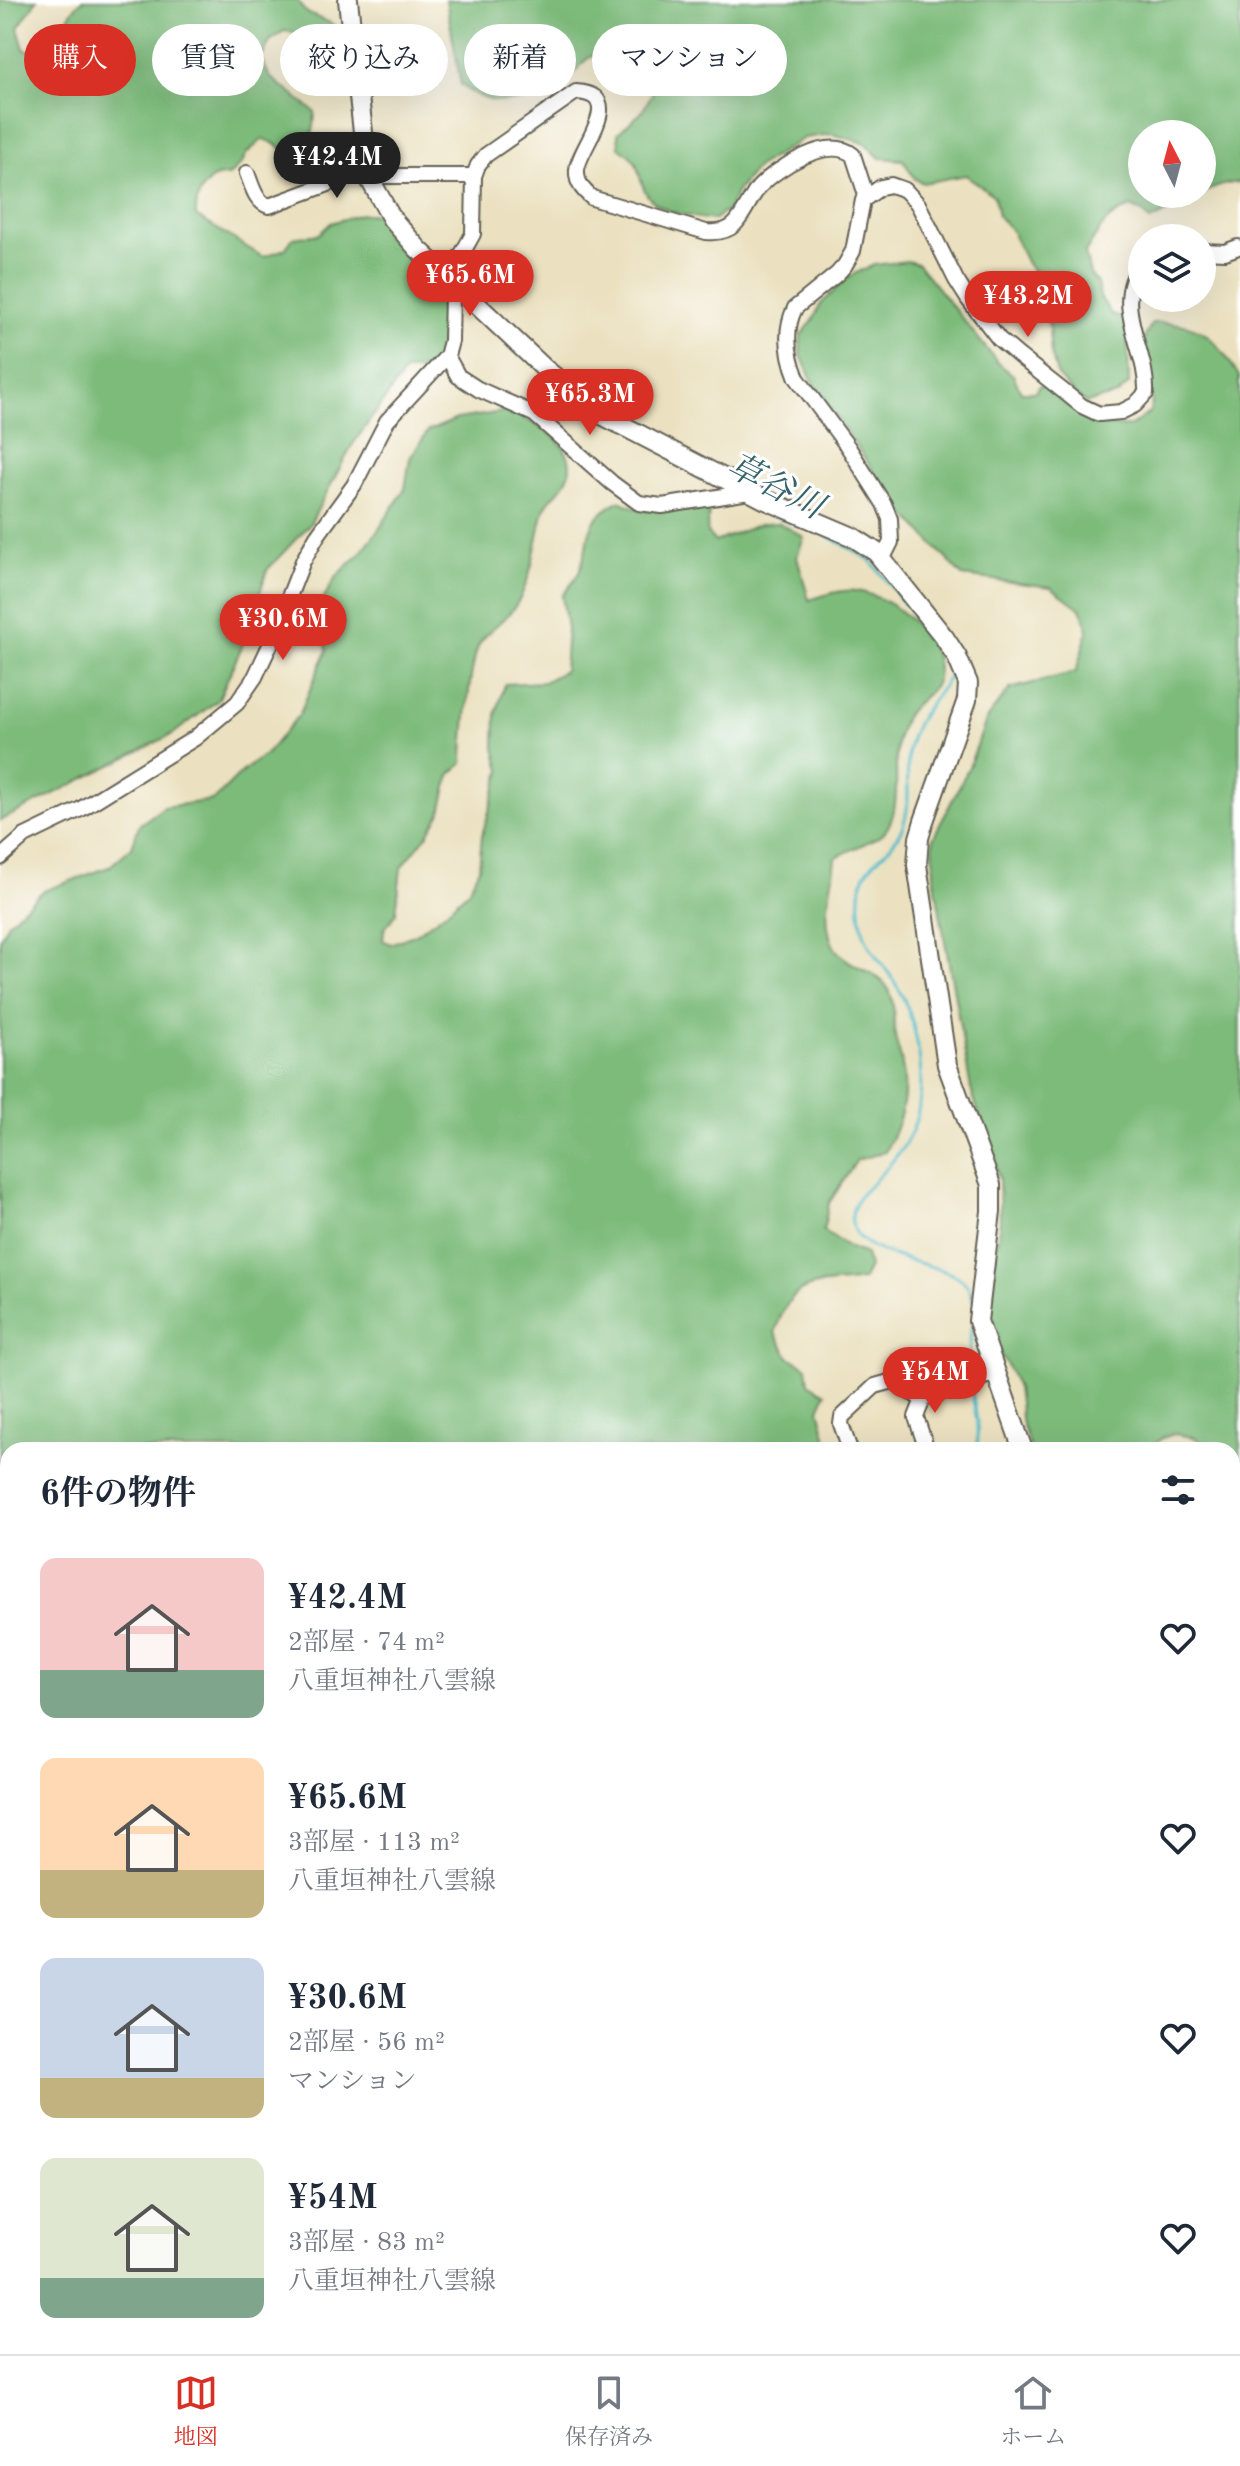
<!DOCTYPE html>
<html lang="ja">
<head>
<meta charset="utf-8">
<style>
  body { margin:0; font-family:"Old Standard TT","Noto Serif JP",serif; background:#f2f2f3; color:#1f2937; height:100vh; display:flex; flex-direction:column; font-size:30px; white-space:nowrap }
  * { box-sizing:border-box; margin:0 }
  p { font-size:26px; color:#747a83 }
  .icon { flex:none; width:44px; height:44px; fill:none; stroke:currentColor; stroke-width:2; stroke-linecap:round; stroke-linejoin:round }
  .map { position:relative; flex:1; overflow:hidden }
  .panel { position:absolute; left:0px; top:1442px; width:1240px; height:912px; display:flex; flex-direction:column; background:#fff; border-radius:24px 24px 0 0; box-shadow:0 8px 32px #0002 }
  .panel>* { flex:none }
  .hud { position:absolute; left:24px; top:24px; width:800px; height:72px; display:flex; gap:16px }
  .needle { width:52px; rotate:354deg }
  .buttons { position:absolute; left:1128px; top:120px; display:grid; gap:16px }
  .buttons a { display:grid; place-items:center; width:88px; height:88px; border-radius:50%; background:#fff; box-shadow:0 8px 32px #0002; font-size:40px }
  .price { position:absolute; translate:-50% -68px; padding:0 18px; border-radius:28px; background:#d93025; color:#fff; font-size:26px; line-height:52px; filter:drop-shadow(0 2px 4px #0008) }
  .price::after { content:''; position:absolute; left:50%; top:48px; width:24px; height:18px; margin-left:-12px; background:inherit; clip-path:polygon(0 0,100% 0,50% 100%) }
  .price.selected { background:#222; color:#fff }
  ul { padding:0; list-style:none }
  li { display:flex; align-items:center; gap:24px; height:200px; padding:0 40px }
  li span { display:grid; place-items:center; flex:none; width:224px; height:160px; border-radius:16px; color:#555 }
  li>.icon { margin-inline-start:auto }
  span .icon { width:96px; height:96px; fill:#fffc; stroke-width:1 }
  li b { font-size:34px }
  h2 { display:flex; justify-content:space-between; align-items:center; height:96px; padding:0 40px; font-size:34px }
  .pill { padding:0 28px; border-radius:36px; background:#fff; box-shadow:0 8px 32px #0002; font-size:28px; line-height:72px }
  .pill.selected { background:#d93025; color:#fff }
  .tabs { display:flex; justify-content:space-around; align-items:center; height:112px; border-top:2px solid #e0e1e3; background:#fff; font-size:22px; color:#747a83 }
  .tabs a { display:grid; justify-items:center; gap:4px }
  .tabs .selected { color:#d93025 }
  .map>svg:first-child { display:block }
  .forest { fill:#7dbb7a; stroke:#4c6c4b; stroke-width:2; fill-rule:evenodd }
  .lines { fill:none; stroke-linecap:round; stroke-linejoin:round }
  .stream { stroke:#4fbbca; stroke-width:3 }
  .river { stroke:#4fbbca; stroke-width:18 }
  .minor-casing { stroke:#646155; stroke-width:18 }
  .major-casing { stroke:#646155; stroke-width:22 }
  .minor { stroke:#fff; stroke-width:14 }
  .major { stroke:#fff; stroke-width:18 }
  .labels { text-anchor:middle; stroke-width:6; stroke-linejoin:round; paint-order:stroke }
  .water-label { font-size:34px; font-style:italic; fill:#33646a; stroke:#fff }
</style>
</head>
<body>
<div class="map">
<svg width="1240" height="2354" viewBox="0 0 1240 2354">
  <rect width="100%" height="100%" fill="#fff"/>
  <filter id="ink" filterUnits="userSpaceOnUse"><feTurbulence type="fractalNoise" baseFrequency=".0125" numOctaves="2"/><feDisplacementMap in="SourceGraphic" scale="16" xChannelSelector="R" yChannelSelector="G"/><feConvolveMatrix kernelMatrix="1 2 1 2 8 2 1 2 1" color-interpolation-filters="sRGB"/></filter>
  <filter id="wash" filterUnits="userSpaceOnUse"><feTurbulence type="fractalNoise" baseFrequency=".006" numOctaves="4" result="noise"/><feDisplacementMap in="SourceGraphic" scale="32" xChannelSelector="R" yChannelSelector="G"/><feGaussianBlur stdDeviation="1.8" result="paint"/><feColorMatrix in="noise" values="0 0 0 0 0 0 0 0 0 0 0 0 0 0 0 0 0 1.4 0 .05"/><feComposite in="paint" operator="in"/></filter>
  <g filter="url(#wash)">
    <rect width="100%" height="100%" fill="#ebe1c0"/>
    <!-- forest -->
    <path class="forest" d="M0 0H37L18 28 24 49 51 57 62 48C62 28 67 14 82 0H298C306 26 338 10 348 47L337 63 326 59 317 61 304 48 297 33 284 31 270 41 261 59 270 77 315 112C314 131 313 145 297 157 284 152 277 142 263 139L247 153 242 163 229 176C205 174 195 196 196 216L263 257 285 249 293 238 319 234 331 223 361 214H378L423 259 428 272 436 279 443 295 444 348 428 370 405 371 351 447 310 524 267 570 247 635 218 700 173 734 0 821Z
      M446 0H1240V182C1206 185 1179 208 1150 221L1142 212 1131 207C1104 217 1100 230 1085 253L1090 274 1097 283 1100 297 1112 315 1127 320 1129 384 1117 395 1086 403 1076 396 1058 377 1051 354 1045 282 1027 264 1011 230 998 216 994 196 966 175 923 183 915 179 903 160 880 158 865 143 832 134 804 138 756 168 737 191 728 210 713 220C691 217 654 213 644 189 634 165 643 164 619 147L618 133 642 112 656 86C654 78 653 69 650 61 639 33 604 44 587 59 581 64 576 72 570 77 536 103 496 113 461 85ZM1142 134H1202V194H1142Z
      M907 261 918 264 998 363 1013 375 1021 392H1035L1039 386 1045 385C1080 412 1081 428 1131 426L1150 412 1152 403 1143 341 1152 323C1201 320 1214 337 1239 376L1240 1464 1232 1460V1450H1211L1194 1437 1174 1434 1162 1438 1148 1450H1031L1022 1425 1017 1388 1005 1361 996 1350 987 1321 1000 1221 999 1178 971 1089 934 878 933 838 968 769 987 718 1010 689 1076 672 1088 630 1082 610 1051 587 962 576 897 505 814 385 800 353 801 335 813 321 820 305 849 276 874 265Z
      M508 411C534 422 584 445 566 481 560 492 548 499 544 510 536 539 534 570 520 598 512 616 490 627 480 643 470 659 463 742 463 763L450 775 441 812 428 834 401 868 396 913 384 930 383 940 390 944 414 935 442 915 468 891 479 868 482 835 501 771 495 748 496 714 505 684 544 682 564 671 567 628 562 596C568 588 577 579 580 570 592 537 582 521 619 501L644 511 685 510 705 504 709 511 707 533 715 542 760 524 779 523 804 537 797 557 809 600C825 595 840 589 857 591 891 597 945 638 937 677 935 693 915 701 907 714 903 720 900 730 898 737 892 766 904 807 884 833 880 837 844 853 835 858 833 886 821 915 832 942 840 964 871 969 884 983 897 997 892 1017 895 1035 896 1045 901 1055 902 1065 909 1098 900 1123 885 1152L857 1160 829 1203 823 1231 850 1248 866 1254 869 1267 863 1280C814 1288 792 1275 775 1333L789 1357 807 1367 809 1383 826 1393 819 1409 830 1450H8V1668L0 1670V938L8 922 43 891 109 867 132 847 139 825 164 807 214 800 243 771 267 753 299 715 327 650 318 608 336 577 358 556 379 529 405 489 410 458 428 431 457 419Z
      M1232 1688 1240 1691V1727L1232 1734Z
      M1232 1878H1240V1935L1232 1945Z
      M1232 1987 1240 1995V2354H724L732 2346H854L881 2350 925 2346H1232Z
      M8 1988V2181L0 2177V1990Z
      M0 2208 8 2210V2257L0 2260Z
      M8 2293V2346H69L72 2354H0V2296Z"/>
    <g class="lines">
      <!-- stream -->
      <path class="stream" d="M544 380 575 409 594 419
        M742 498 761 511 830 537 870 560 935 642 950 676C936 698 916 716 910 743 903 771 914 800 902 828 885 865 856 858 860 911 863 950 879 955 897 986 918 1022 928 1082 915 1123 907 1149 880 1176 860 1195 819 1261 938 1255 965 1283 970 1288 971 1294 973 1300
        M968 1376 971 1328
        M971 1387 977 1421 978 1450
        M0 1856 8 1861
        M443 2354 446 2346
        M638 2354 640 2346"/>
      <!-- river -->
      <path class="river" d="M1232 1587 1240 1586"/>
    </g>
  </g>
  <g filter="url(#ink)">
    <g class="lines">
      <!-- minor casing -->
      <g class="minor-casing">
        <path id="minor" d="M247 173C252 185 255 202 269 206L350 176H474
          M1202 251 1225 252 1238 247
          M447 356 458 376 478 389 534 414 612 483 639 503 662 506 749 492
          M883 558 891 542 890 519 884 504 848 447 797 378C788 356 784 330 795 308L837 274 845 265 853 251 863 200 881 187 891 185 905 190 918 204 956 280 968 299 999 339 1019 356 1082 406 1099 414 1121 412 1135 405 1146 393C1148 348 1110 306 1142 263
          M0 858 25 836 81 809 195 738 237 703 255 677 271 643 303 561 317 536 354 485 387 421 447 356 451 341 452 294 448 279 473 234 474 176 478 165 486 155 576 92C629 95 578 148 577 170 576 183 583 190 592 198L706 232C717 233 727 232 735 224 745 213 750 198 759 187 777 168 828 135 853 155L866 195
          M850 1450 841 1424 842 1417 875 1386 904 1378 910 1392 923 1399
          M927 1450 916 1417 923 1399 995 1373
          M1232 1574 1240 1573
          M0 1703 8 1708
          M0 1784 8 1785
          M0 1965 8 1967
          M174 2346 176 2354
          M384 2354 386 2346"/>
      </g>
      <!-- major casing -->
      <g class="major-casing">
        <path id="major" d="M348 0 368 176 392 219 418 249 545 369 602 415 766 500 853 537 876 552 944 637 957 657 968 683 967 700 924 821 919 838 917 865 947 1065 991 1185V1211L978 1321 1023 1450
          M1232 1810 1240 1816"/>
      </g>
      <!-- minor -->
      <use href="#minor" class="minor"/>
      <!-- major -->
      <use href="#major" class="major"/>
    </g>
  </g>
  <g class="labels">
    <!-- water labels -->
    <g class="water-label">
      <text transform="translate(776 485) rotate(27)" y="12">草谷川</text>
    </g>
  </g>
</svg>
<div class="buttons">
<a><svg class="needle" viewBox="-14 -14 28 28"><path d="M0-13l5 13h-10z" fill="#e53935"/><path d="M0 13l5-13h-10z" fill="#747a83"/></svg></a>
<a><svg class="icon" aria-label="layers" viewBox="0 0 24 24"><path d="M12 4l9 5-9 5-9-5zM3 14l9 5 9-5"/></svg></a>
</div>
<b class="price selected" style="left:337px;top:200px">¥42.4M</b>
<b class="price" style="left:470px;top:318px">¥65.6M</b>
<b class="price" style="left:1028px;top:339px">¥43.2M</b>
<b class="price" style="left:590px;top:437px">¥65.3M</b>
<b class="price" style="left:283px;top:662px">¥30.6M</b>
<b class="price" style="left:935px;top:1415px">¥54M</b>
<div class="hud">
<a class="pill selected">購入</a>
<a class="pill">賃貸</a>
<a class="pill">絞り込み</a>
<a class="pill">新着</a>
<a class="pill">マンション</a>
</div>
<section class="panel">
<h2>6件の物件<svg class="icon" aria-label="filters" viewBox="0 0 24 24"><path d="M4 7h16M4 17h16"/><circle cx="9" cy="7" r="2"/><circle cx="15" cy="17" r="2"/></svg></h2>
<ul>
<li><span style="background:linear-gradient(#f6c9c9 70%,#7fa58c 0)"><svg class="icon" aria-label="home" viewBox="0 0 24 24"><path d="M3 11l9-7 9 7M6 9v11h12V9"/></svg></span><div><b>¥42.4M</b><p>2部屋 · 74 m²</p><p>八重垣神社八雲線</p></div><svg class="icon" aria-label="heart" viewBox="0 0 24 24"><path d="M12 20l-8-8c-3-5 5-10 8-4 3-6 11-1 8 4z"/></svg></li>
<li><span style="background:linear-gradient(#ffd9b3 70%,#c2b280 0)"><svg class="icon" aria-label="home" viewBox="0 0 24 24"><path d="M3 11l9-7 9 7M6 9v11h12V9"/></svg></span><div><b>¥65.6M</b><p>3部屋 · 113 m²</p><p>八重垣神社八雲線</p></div><svg class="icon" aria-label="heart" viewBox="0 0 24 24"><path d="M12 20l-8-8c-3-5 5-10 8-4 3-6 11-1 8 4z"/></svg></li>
<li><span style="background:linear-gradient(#c9d6e8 75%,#c2b280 0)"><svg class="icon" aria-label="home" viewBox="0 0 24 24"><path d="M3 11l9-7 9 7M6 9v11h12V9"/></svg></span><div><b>¥30.6M</b><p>2部屋 · 56 m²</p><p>マンション</p></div><svg class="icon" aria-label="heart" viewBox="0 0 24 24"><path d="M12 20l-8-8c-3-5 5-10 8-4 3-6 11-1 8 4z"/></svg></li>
<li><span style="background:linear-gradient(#dfe7d0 75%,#7fa58c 0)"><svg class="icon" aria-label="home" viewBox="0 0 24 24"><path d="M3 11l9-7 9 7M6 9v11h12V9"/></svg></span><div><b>¥54M</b><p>3部屋 · 83 m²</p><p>八重垣神社八雲線</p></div><svg class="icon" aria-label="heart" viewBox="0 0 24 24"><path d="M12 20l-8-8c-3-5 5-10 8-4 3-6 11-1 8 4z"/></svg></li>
</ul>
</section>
</div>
<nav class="tabs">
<a class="selected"><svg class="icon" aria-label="map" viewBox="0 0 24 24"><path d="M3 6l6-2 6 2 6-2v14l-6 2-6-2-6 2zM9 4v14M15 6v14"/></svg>地図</a>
<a><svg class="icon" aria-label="saved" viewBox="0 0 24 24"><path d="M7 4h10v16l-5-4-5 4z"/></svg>保存済み</a>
<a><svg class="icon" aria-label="home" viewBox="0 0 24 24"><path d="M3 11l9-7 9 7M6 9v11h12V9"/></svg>ホーム</a>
</nav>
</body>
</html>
